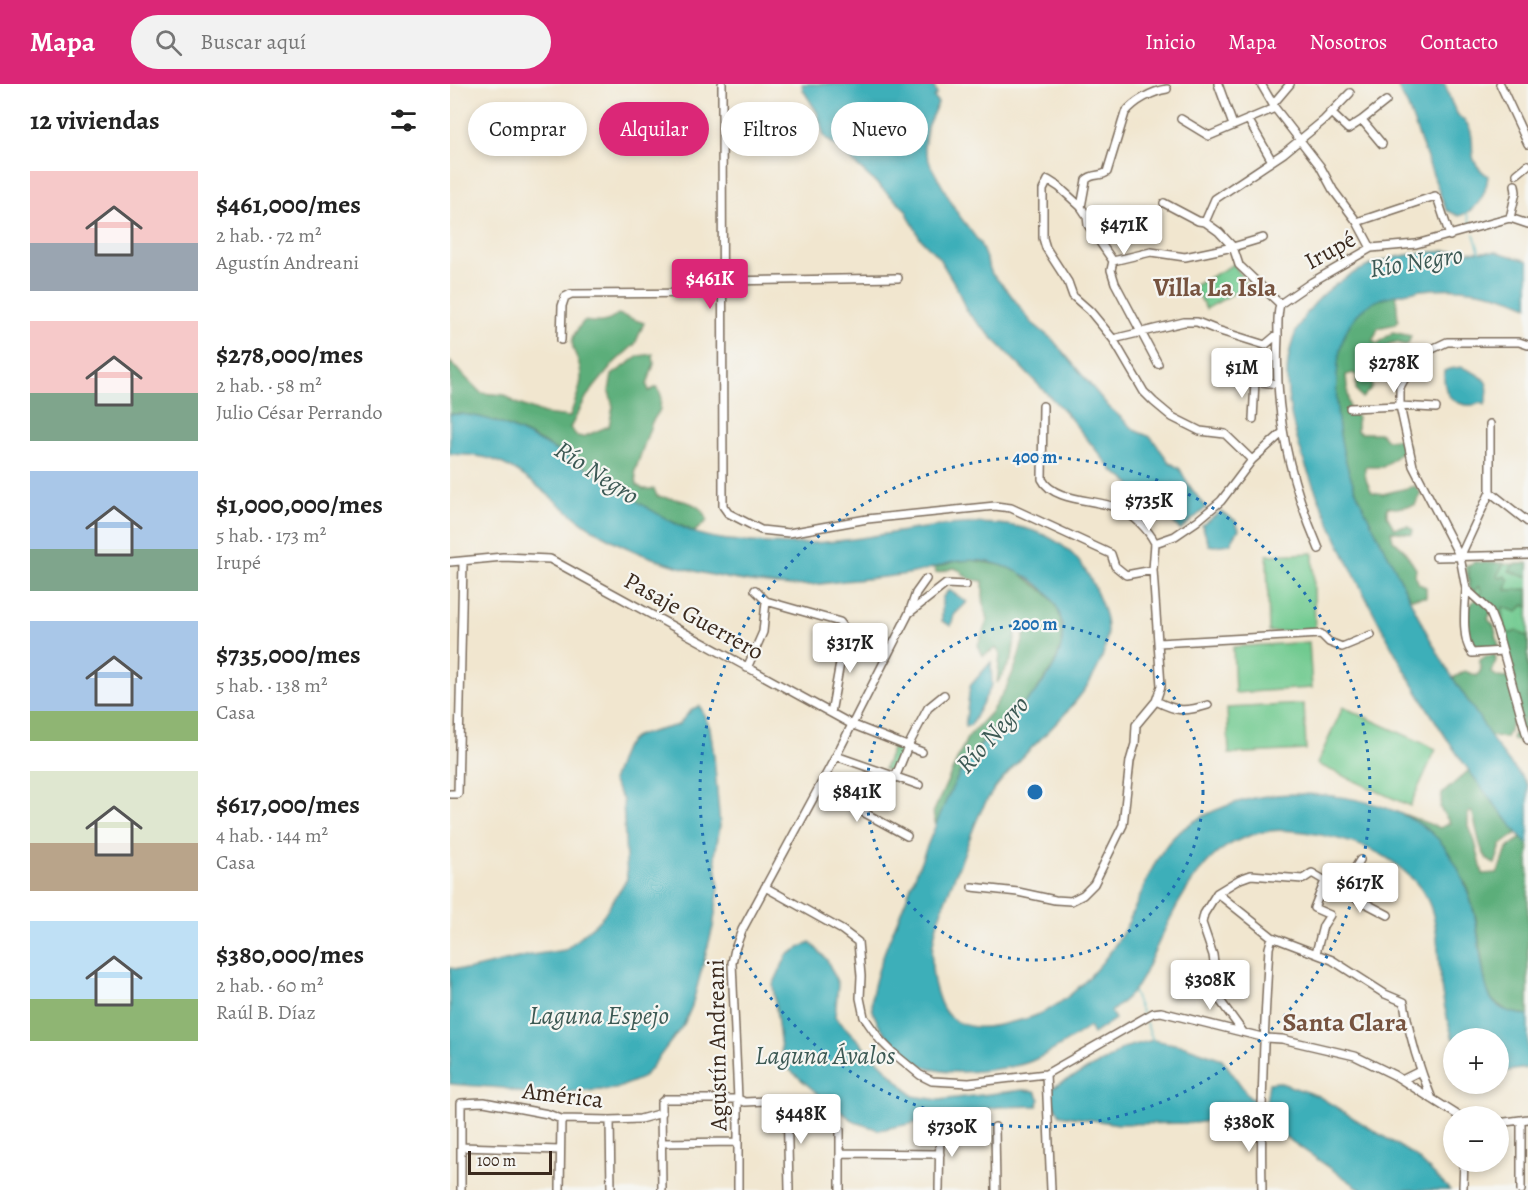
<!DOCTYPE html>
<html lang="es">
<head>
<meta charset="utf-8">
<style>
  body { margin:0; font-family:Alegreya,serif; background:#f2f2f2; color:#222; height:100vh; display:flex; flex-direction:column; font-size:22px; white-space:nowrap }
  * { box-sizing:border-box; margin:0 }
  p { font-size:20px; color:#767676 }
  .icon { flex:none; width:33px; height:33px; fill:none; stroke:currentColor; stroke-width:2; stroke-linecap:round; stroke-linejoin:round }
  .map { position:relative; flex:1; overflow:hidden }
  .drawer { display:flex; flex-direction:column; background:#fff; width:450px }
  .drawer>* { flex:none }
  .hud { position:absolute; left:18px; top:18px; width:570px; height:54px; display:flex; gap:12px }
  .tools { position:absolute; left:993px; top:944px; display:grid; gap:12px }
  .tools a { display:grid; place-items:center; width:66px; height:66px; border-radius:50%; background:#fff; box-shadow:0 3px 9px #0003; font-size:30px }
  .scale { position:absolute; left:18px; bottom:15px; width:84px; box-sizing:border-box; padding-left:6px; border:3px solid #3b2a1e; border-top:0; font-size:16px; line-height:21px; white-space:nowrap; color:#3b2a1e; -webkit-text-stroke:4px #f6f6f2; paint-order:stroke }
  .price { position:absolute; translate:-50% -51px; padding:0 14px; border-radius:6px; background:#fff; color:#222; font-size:20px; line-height:39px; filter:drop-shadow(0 2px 3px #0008) }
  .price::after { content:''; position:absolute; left:50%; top:36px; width:18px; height:14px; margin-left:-9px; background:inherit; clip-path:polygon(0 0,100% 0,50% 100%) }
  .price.on { background:#db2777; color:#fff }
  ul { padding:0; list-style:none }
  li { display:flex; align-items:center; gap:18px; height:150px; padding:0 30px }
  li span { display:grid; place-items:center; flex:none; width:168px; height:120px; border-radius:0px; color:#555 }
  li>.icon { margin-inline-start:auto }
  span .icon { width:72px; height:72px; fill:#fffc; stroke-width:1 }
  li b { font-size:26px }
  h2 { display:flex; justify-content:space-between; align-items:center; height:72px; padding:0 30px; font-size:26px }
  .pill { padding:0 21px; border-radius:27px; background:#fff; box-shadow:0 3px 9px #0003; font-size:21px; line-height:54px }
  .pill.on { background:#db2777; color:#fff }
  header { display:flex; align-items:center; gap:36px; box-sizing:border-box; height:84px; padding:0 30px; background:#db2777; color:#fff }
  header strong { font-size:28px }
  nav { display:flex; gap:33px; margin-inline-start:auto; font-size:21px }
  .search { width:420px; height:54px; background:#f2f2f2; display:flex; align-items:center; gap:15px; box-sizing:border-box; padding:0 21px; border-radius:33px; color:#767676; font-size:22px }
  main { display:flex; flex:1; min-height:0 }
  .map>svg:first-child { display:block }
  .green { fill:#71ca90; stroke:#567a57; stroke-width:1.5 }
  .forest { fill:#5cae7a; stroke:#4c6c4c; stroke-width:1.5 }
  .water { fill:#3eafb9; stroke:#3c6c6c; stroke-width:1.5 }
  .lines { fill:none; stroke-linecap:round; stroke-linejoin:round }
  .stream { stroke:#3eafb9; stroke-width:1.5 }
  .street-casing { stroke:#7b6c5c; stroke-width:10 }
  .street { stroke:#fff; stroke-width:7 }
  .ring { fill:none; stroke:#1f6fb2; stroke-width:3; stroke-dasharray:3 6 }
  .labels { text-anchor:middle; stroke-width:4.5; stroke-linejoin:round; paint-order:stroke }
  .street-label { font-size:24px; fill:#3b2a1e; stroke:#f6f6f2 }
  .water-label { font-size:26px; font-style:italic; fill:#3c5954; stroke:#f6f6f2 }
  .neighbourhood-label { font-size:26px; font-weight:bold; fill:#76533f; stroke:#f6f6f2 }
  .centre { fill:#1f6fb2; stroke:#f6f6f2; stroke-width:3 }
  .ring-label { font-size:18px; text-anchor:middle; font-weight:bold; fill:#1f6fb2; stroke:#f6f6f2; stroke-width:4.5; stroke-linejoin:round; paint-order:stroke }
</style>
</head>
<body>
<header>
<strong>Mapa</strong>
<div class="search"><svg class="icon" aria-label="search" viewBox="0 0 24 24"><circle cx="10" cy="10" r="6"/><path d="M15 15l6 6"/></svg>Buscar aquí</div>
<nav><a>Inicio</a><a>Mapa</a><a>Nosotros</a><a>Contacto</a></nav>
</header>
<main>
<section class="drawer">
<h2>12 viviendas<svg class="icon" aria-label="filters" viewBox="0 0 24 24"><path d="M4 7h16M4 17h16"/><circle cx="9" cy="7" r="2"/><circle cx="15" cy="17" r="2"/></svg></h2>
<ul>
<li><span style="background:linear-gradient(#f6c9c9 60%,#9aa5b1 0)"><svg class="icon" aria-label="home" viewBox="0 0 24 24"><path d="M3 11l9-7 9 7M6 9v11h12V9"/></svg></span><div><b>$461,000/mes</b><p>2 hab. · 72 m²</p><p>Agustín Andreani</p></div></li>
<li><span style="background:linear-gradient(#f6c9c9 60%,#7fa58c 0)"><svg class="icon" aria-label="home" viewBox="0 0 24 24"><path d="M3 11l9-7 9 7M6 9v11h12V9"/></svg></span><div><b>$278,000/mes</b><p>2 hab. · 58 m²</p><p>Julio César Perrando</p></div></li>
<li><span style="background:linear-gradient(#a9c7e8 65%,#7fa58c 0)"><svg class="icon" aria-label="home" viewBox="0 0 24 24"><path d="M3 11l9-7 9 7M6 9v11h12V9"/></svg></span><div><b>$1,000,000/mes</b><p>5 hab. · 173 m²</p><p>Irupé</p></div></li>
<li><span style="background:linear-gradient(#a9c7e8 75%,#8fb573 0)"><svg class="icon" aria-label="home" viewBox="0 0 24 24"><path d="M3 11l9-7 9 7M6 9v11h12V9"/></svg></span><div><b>$735,000/mes</b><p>5 hab. · 138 m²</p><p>Casa</p></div></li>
<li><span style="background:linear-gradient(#dfe7d0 60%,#b9a48a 0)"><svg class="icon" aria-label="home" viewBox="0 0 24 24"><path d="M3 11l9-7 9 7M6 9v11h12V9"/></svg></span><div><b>$617,000/mes</b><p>4 hab. · 144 m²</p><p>Casa</p></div></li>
<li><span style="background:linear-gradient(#bfe0f5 65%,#8fb573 0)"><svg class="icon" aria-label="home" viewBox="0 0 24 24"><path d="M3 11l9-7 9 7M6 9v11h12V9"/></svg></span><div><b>$380,000/mes</b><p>2 hab. · 60 m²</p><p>Raúl B. Díaz</p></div></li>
</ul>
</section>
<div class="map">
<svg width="1078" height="1106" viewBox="0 0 1078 1106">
  <rect width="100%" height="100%" fill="#f6f6f2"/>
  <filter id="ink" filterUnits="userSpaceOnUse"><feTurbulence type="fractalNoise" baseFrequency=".0167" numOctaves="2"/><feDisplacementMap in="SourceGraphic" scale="12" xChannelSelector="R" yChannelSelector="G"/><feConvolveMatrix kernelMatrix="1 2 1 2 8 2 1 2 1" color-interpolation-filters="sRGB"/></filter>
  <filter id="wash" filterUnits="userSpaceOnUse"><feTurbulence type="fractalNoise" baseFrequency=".008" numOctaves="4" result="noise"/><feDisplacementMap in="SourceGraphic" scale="24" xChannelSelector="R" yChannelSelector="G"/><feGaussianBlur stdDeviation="1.35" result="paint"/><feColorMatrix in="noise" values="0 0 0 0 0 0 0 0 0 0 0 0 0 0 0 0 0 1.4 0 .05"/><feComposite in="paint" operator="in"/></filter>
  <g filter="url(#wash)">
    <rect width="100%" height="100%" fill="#f1e6cf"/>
    <!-- green -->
    <path class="green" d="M784 180 797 202 756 225 744 202Z
      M863 469 865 546 819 548 817 471Z
      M1078 480V634L1043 524 1020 504 1015 481Z
      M859 558 862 604 785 609 783 563Z
      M854 620 856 666 779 670 777 624Z
      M893 623 986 665 960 722 867 680Z
      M443 663 454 667 444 690 434 685Z"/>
    <!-- forest -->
    <path class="forest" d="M946 210 948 236 945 240 928 244 923 257 927 260 943 248 961 252 958 260 954 261C938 253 932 266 926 278L912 279 920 293 922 303 912 314 906 305 907 292 903 289 896 291 899 325 907 333V347L911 349H931L937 356 947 355 959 362 933 383H915C914 393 917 399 922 408L933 410 965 402 971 409 965 421 946 424 937 423V432L944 444 958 442 963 446 962 450 941 447 943 456 954 466 966 485 965 491 969 500 976 503V513L960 514C940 475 917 436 901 395 885 352 874 262 909 227 920 217 933 214 946 210Z
      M168 230 194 239 185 260 165 278 137 312 120 344 127 352 133 353 159 342 163 323 159 307 162 291 189 272 203 270 204 280 197 301 199 307 207 303 211 311 210 326 202 338 185 387 187 401 193 405H204L207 412C225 416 252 415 257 437L244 448C224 438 202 429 183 416 135 384 60 328 0 330V278L31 309 55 311 66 319 94 330 120 333C123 321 130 308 131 295 132 266 109 265 134 237 147 239 158 240 168 230Z
      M521 476 550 481 564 485 595 508 605 519 610 532 613 557 603 583 583 611 537 652 511 686 486 742 483 729 517 654 541 628 556 604 566 581 575 550 567 541 562 575 547 599 550 570 546 564 533 572 528 561 538 535 533 520V497C524 496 516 496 511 487L504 484 486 489 484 484 506 477Z
      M1024 478 1054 479 1047 492 1050 494 1055 492 1059 496 1056 506 1078 505V523L1074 521 1067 528 1053 523V538L1058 550 1067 547 1078 553V644L1076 642 1077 634 1073 635 1075 651 1070 658 1062 655 1066 642 1062 639 1056 654 1040 652 1003 594 1015 587 1027 592 1031 586 1029 577 1036 572 1045 571 1046 576 1042 589 1048 593 1056 594 1064 584 1058 580 1060 567 1054 558 1051 541 1041 527 1038 535 1044 542 1049 563 1036 566 1021 562C1017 535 1010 529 1032 508L1029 502 1024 507 1019 503V482Z
      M1078 479V492L1075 493 1059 487 1063 481Z
      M1019 686 1067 749 1051 761 1045 780C1028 775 1028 743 1022 728L1018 729V740L1025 758 1033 790 1047 789C1059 773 1048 767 1072 754L1078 761V931L1059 928 1042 916 1036 904 1026 834 1016 800 982 749 953 730 990 744 1000 739 990 724 992 710Z"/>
    <!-- water -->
    <path class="water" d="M352 0H483L487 10 484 13 488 19 477 43 474 63 481 82 508 130 530 159 542 190 558 207 581 238 603 256 658 322 686 347 701 353 719 378 730 385 738 400 756 424 730 446 717 431 698 422 678 398 663 387 616 329 517 228 506 202 489 174 470 154 455 125 374 52 367 28 353 6Z
      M946 0H995C998 10 1002 22 1008 31 1012 36 1018 38 1020 45 1027 64 1014 75 1038 92 1036 111 1028 126 1009 132L996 126 958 23Z
      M992 167 1047 168 1078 177V222C1036 202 986 200 941 212 906 220 891 247 888 281 883 327 891 377 911 418 921 440 933 461 944 482 958 511 971 540 987 567 999 590 1014 611 1028 632 1037 648 1047 663 1058 677 1063 683 1076 696 1078 702 1078 709 1078 751 1078 761 1067 750 1059 737 1049 726 988 651 941 565 898 478 871 422 825 329 840 266 851 218 896 186 943 174 958 169 976 169 992 167Z
      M1011 283C1031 291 1044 296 1035 321L1030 319C1017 325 997 318 995 302 994 298 994 292 994 287L999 285Z
      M0 330C29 329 51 339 77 351 107 366 136 383 164 402 189 419 215 436 243 448 261 455 282 457 302 458 336 461 369 460 403 455 483 444 607 407 646 507 650 516 654 526 656 535 667 603 578 657 543 707 527 729 520 755 510 780 493 820 473 863 486 906 489 916 492 926 500 933 517 947 538 944 558 939 567 937 578 935 587 931 623 917 661 873 678 839 691 812 700 782 719 758 736 738 763 726 788 718 845 701 946 710 989 756 1007 776 1017 802 1024 828 1029 848 1032 903 1042 916 1050 927 1065 930 1078 931V984L1049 988 1048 954 1003 955C998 938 993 920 991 902 987 874 990 843 978 817 971 800 949 781 934 772 907 757 849 743 819 747 795 751 772 762 756 780 735 803 720 834 707 862 699 877 695 893 684 906 678 914 668 921 661 928L665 935 643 950 639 943C622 955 604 967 586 975 572 982 554 984 539 986 496 991 469 990 440 955 427 940 418 926 423 906 430 874 444 845 456 815 466 789 476 764 487 738 497 715 506 692 522 671 547 639 586 617 605 580 614 561 616 539 605 520 587 490 543 473 509 477 494 479 479 486 463 489 440 493 417 495 394 497 371 500 349 503 326 501 267 495 206 481 154 452 114 431 84 390 41 375 28 371 14 371 0 370Z
      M771 428 785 436 789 445 780 460 764 462 759 461 752 441Z
      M499 506 517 518 504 531 501 542 492 537V514Z
      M541 578 542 601 521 641 515 643 520 602Z
      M250 622 260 644 264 672 270 742 265 771 269 803 263 843 242 922 234 940 194 993 166 1005 81 1011 53 1004 0 1000V884L17 886 81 871 115 866 151 835 177 795 173 716 162 697 174 664 186 652 228 641 242 625Z
      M360 858 377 876 388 900 385 933 463 1012 489 1016 573 1006 585 1007 590 1015 587 1022 548 1023 429 1046 405 1038 374 1015 333 980 323 901 337 871Z
      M703 956 735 962 772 975 800 1014 816 1018 819 999 828 998 868 1012 965 1072 1000 1106H912L818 1041 813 1027 798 1025 790 1032 745 1039 668 1040 610 1031 600 1014 601 1004 660 974 673 964Z"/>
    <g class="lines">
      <!-- stream -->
      <path class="stream" d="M1017 130 1021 141
        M1024 150 1030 169
        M683 908 692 930
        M696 939 703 956"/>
    </g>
  </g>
  <g filter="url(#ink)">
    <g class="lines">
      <!-- street casing -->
      <g class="street-casing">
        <path id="street" d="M272 0 273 422 278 429 311 446 339 449 417 435 545 422 561 424 661 470 665 482 676 491 703 486
          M768 0 783 41
          M811 0 825 24 870 82 883 106 907 138 921 164
          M1050 0 1078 60
          M823 20 840 0
          M880 28 898 45 912 36 932 60
          M731 35 759 52 825 24
          M798 35 822 77
          M912 36 936 17
          M1067 90 1078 81
          M714 119 748 137 755 138 769 148 783 163 789 181 830 220
          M631 123 636 96C642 89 651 93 657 88L675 29C684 17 703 7 717 5
          M1060 134 1066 108 1065 101
          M1060 134 1078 140
          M755 138 765 115 834 69 874 36 900 9
          M907 138 985 112 988 116 1000 152
          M663 177 701 168 735 173 783 163 813 154
          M272 197 448 194
          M663 255 734 238H747L767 246 815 261 828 250
          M111 256 112 222 115 213 121 210 272 209
          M1078 261 1069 258H997L980 266 961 283 950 303V322L963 382 1010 473 1016 505 1039 526 1047 546 1078 656
          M708 280 665 199 661 186 663 177 638 141 637 132 631 123 609 103 598 96 593 106V154L596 164 618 198 623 212 640 227 663 255 694 308 704 318 722 333 750 347 775 350 802 376
          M788 295 828 300
          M593 322 592 395C603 418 647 415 668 424 683 430 698 445 705 459
          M900 324 950 322 986 324
          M803 335 805 297
          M1040 408 1078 438
          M869 465C839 395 824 329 828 252 828 242 827 231 830 220L862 198 921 164 966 160 1060 134
          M986 473 1078 471
          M1010 473 1040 408V340
          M0 478 53 473 100 475 401 640 472 668
          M1016 505C1015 521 1011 556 1022 569L1053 567
          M305 506 316 517 390 538 396 546 381 629
          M459 529 466 509 476 495
          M708 559 871 550 879 558 892 563 921 551
          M297 584 313 548 316 517
          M706 617C728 628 735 628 758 621
          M386 672 469 701
          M445 694 458 662 478 624 494 611
          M369 704 457 752
          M0 710H8L13 478
          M315 803 392 846 408 858 411 892 410 914 414 933 430 956 442 968 470 991 482 997 519 999 596 990 703 929 711 928 816 954 832 955 905 972 944 991 1009 1032
          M522 803 568 808 605 816 621 817 633 811 644 800 673 741 680 677 685 660 686 641 706 617 711 602 703 486 705 459 725 452 747 437 771 417 802 376 832 349
          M894 808 938 831
          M767 809 822 853 882 876 935 910 954 918C959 952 969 984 982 1015
          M866 869 873 842 880 831 864 824 875 797
          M793 948 769 915 763 871 752 839 754 830 767 809 790 795 801 791 853 795 862 789 894 808 902 789 910 776
          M596 990 601 1106
          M952 996 970 987
          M160 1036 161 1106
          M1048 1039 1078 1035
          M545 1043 546 1106
          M211 1059 288 1058
          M11 1063 110 1066
          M390 1069 490 1070
          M1013 1103 1014 1077
          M11 1106V1019L34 1018 98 1030 111 1035 160 1036 190 1035 212 1029
          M110 1106 111 1035
          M212 1106 211 1019 215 1015H288L295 1018 337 1016 339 1106
          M288 1106V1015L282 879 285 865 292 846 386 672 459 529 496 500 516 501
          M390 1106V1046
          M489 1106 490 1042
          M812 1106C810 1025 814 945 819 864L822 853
          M1071 1106V1036"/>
      </g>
      <!-- street -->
      <use href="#street" class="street"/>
    </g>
  </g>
  <!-- distance rings -->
  <g class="ring">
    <circle cx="585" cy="708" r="168"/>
    <circle cx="585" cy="708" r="335"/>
  </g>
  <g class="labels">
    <!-- street labels -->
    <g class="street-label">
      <text transform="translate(880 166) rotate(-29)" y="8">Irupé</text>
      <text transform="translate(244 532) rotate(29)" y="8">Pasaje Guerrero</text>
      <text transform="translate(267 961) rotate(-91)" y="8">Agustín Andreani</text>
      <text transform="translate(113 1011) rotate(7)" y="8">América</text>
    </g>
    <!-- water labels -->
    <g class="water-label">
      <text transform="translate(966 177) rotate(-9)" y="9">Río Negro</text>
      <text transform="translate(147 388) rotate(33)" y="9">Río Negro</text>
      <text transform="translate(542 650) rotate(-48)" y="9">Río Negro</text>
      <text x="149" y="940">Laguna Espejo</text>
      <text x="375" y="980">Laguna Ávalos</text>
    </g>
    <!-- neighbourhood labels -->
    <g class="neighbourhood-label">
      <text x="765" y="212">Villa La Isla</text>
      <text x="895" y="947">Santa Clara</text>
    </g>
  </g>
  <circle cx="585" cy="708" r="9" class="centre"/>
  <g class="ring-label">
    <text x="585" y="379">400 m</text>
    <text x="585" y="546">200 m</text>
  </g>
</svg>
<div class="tools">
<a>+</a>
<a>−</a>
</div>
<div class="scale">100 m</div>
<b class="price" style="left:674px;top:172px">$471K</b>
<b class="price on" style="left:260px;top:226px">$461K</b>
<b class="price" style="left:944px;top:310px">$278K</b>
<b class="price" style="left:792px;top:315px">$1M</b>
<b class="price" style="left:699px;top:448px">$735K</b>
<b class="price" style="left:400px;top:590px">$317K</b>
<b class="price" style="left:407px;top:739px">$841K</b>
<b class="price" style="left:910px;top:830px">$617K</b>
<b class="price" style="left:760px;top:927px">$308K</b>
<b class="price" style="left:351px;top:1061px">$448K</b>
<b class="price" style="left:799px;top:1069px">$380K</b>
<b class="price" style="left:502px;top:1074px">$730K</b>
<div class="hud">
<a class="pill">Comprar</a>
<a class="pill on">Alquilar</a>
<a class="pill">Filtros</a>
<a class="pill">Nuevo</a>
</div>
</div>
</main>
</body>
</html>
